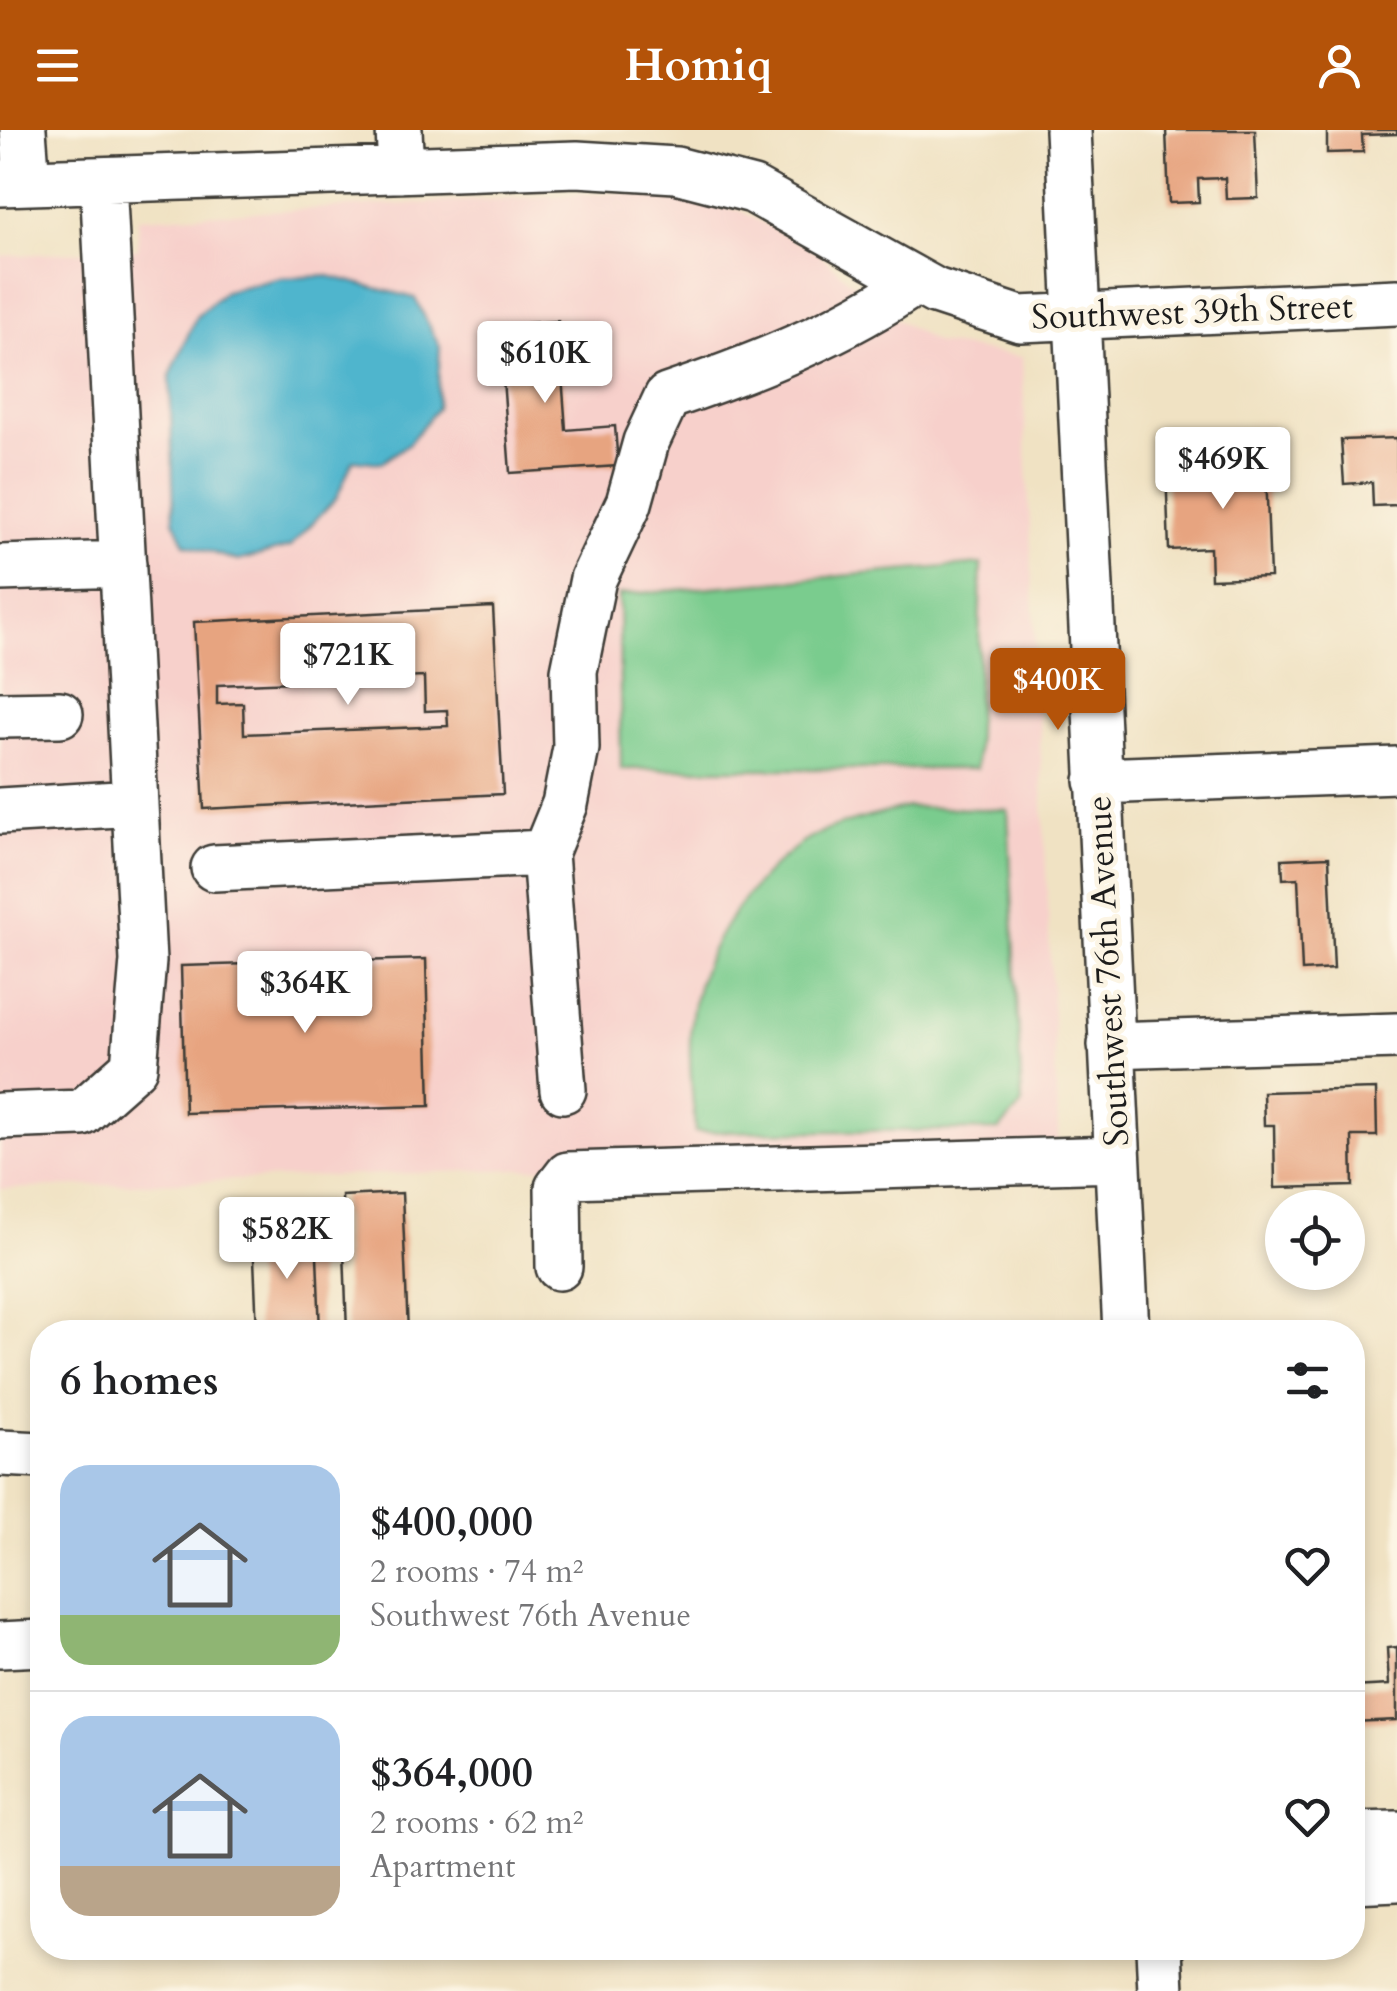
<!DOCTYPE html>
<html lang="en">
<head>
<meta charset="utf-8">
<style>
  body { margin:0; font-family:Cardo,serif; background:#f2f2f2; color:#202124; height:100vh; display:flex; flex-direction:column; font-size:38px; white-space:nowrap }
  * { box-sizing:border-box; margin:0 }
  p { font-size:32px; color:#757577 }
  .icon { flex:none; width:55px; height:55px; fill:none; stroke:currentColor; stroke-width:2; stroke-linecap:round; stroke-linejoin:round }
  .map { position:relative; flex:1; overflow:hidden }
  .sheet { position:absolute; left:30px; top:1190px; width:1335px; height:640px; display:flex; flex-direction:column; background:#fff; border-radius:40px; box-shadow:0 5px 15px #0003 }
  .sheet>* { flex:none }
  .buttons { position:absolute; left:1265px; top:1060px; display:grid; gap:20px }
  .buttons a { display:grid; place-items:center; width:100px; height:100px; border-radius:50%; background:#fff; box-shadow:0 5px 15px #0003; font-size:50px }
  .price { position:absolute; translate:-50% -85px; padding:0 22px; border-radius:10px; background:#fff; color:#222; font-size:32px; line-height:65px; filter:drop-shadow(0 2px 5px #0008) }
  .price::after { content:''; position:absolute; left:50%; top:60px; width:30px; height:22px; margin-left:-15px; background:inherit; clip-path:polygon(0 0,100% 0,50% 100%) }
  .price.selected { background:#b45309; color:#fff }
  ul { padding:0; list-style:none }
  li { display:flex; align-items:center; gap:30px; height:250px; padding:0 30px }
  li+li { border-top:2px solid #e0e0e0 }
  li span { display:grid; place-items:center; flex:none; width:280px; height:200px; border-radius:30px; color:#555 }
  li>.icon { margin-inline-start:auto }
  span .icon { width:120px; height:120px; fill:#fffc; stroke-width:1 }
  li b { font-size:42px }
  h2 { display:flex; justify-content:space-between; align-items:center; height:120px; padding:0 30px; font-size:42px }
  header { display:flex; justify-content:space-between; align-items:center; height:130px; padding:0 30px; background:#b45309; color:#fff; font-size:45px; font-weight:700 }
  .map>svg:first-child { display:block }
  .built { fill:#f7d0cb }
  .green { fill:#7acc8e; stroke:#4b7455; stroke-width:2.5 }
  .water { fill:#4fb5cd; stroke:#366874; stroke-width:2.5 }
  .building { fill:#e7a480; fill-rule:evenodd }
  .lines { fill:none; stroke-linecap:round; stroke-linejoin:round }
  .minor-casing { stroke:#3c3a35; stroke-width:50 }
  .minor { stroke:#fff; stroke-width:45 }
  .labels { text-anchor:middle; stroke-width:9; stroke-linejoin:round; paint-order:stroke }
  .street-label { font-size:35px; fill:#1c1c1c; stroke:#fcf5e5 }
</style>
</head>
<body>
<header><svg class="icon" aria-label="menu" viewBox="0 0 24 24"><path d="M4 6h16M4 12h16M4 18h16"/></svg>Homiq<svg class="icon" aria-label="person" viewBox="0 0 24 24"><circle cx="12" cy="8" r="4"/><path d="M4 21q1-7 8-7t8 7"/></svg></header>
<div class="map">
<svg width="1397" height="1861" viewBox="0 0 1397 1861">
  <rect width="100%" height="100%" fill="#fcf5e5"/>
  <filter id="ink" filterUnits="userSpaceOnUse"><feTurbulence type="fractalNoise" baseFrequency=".01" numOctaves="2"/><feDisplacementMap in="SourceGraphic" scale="20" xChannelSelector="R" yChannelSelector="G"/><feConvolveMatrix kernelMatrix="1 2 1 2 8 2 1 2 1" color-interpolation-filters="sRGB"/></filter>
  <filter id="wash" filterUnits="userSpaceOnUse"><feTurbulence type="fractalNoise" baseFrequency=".0048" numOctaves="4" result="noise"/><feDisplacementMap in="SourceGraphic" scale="40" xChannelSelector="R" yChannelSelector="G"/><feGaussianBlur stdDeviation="2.25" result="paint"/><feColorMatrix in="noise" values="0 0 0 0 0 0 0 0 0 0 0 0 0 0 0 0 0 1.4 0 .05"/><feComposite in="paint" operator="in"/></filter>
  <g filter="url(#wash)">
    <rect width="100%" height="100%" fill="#f0e2c3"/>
    <!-- built -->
    <path class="built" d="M636 62 739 80 819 124 889 185 936 213 1022 227 1059 1018 0 1059V126L138 119V88Z"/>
    <!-- green -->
    <path class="green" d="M981 434 976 639H621L619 465Z
      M908 677 1008 680 1022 975 999 1000 695 1002C693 963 686 918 693 879 703 816 748 753 799 715 829 694 873 686 908 677Z"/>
    <!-- water -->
    <path class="water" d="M329 146 415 168 440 217 437 278 409 313 381 333 353 330 337 367 290 417 238 431 185 414 174 390 170 246 196 187 225 161 280 148Z"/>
    <g id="blocks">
      <!-- building -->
      <path class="building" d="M1166 0H1255L1258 68 1226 69 1225 48 1198 49 1199 72 1169 73Z
        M1327 0H1397V4L1362 5 1363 22 1327 23Z
        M558 191 566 300 615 296 618 336 510 343 499 195Z
        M1397 308V375L1373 376 1372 352 1344 354 1341 310Z
        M1265 316 1270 447 1211 449 1210 418 1169 420 1166 338 1213 336 1212 319Z
        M493 477 503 664 204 679 194 492ZM424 547 425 581 447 580 448 596 244 604 243 573 217 574V555Z
        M1329 727 1334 839 1302 841 1298 748 1283 749 1282 729Z
        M426 829 430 976 185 983 181 836Z
        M1376 959 1377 1006H1352L1353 1056 1275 1058 1274 995H1264L1263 962Z
        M402 1063 408 1202H347L342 1066Z
        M316 1101 320 1202H257L253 1104Z
        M1397 1517V1590L1352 1592V1557L1389 1555 1387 1518Z"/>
    </g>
  </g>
  <g filter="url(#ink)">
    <use href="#blocks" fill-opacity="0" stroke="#3c3a35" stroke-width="2.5"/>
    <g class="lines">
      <!-- minor casing -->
      <g class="minor-casing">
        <path id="minor" d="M23 0 27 52
          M399 0 401 40
          M1068 0 1126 1202
          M0 53 577 34 676 40 753 60 935 161 1020 189 1397 172
          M0 438 123 434
          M0 585 60 584
          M1098 651 1397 640
          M0 681 135 673
          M545 723 563 960
          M214 738 545 723 565 674 576 618 574 541 593 449 629 373 646 312 667 267C753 238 842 203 917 151
          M1111 915 1397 906
          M0 986 82 983 134 937 143 831 103 50
          M559 1137 558 1058 568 1045 1117 1029
          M0 1323 42 1325
          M0 1515 42 1513
          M1352 1705 1397 1704
          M1352 1750 1397 1748
          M1159 1818 1161 1861"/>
      </g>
      <!-- minor -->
      <use href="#minor" class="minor"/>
    </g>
  </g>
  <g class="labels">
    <!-- street labels -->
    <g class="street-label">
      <text transform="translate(1192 181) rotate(-2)" y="12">Southwest 39th Street</text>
      <text transform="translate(1107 841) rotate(-93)" y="12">Southwest 76th Avenue</text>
    </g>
  </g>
</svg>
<div class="buttons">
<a><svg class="icon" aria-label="locate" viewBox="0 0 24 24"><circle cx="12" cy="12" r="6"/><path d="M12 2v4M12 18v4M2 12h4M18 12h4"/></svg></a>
</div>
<b class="price" style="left:545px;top:276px">$610K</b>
<b class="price" style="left:1223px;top:382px">$469K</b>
<b class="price" style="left:348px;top:578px">$721K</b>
<b class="price selected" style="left:1058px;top:603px">$400K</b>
<b class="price" style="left:305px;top:906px">$364K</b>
<b class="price" style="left:287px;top:1152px">$582K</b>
<section class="sheet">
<h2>6 homes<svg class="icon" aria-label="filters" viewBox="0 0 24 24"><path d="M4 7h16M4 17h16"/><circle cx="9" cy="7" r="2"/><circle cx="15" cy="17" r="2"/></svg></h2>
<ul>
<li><span style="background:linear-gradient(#a9c7e8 75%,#8fb573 0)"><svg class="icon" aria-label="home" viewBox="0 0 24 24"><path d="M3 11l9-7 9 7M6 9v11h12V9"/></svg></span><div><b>$400,000</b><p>2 rooms · 74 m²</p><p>Southwest 76th Avenue</p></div><svg class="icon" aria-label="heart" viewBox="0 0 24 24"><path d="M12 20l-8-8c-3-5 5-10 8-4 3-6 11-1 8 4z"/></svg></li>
<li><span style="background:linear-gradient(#a9c7e8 75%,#b9a48a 0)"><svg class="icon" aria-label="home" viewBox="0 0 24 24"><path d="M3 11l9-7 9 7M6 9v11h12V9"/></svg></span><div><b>$364,000</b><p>2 rooms · 62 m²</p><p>Apartment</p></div><svg class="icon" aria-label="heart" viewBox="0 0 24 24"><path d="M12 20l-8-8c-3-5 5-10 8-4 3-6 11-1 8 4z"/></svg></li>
</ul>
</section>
</div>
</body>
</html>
